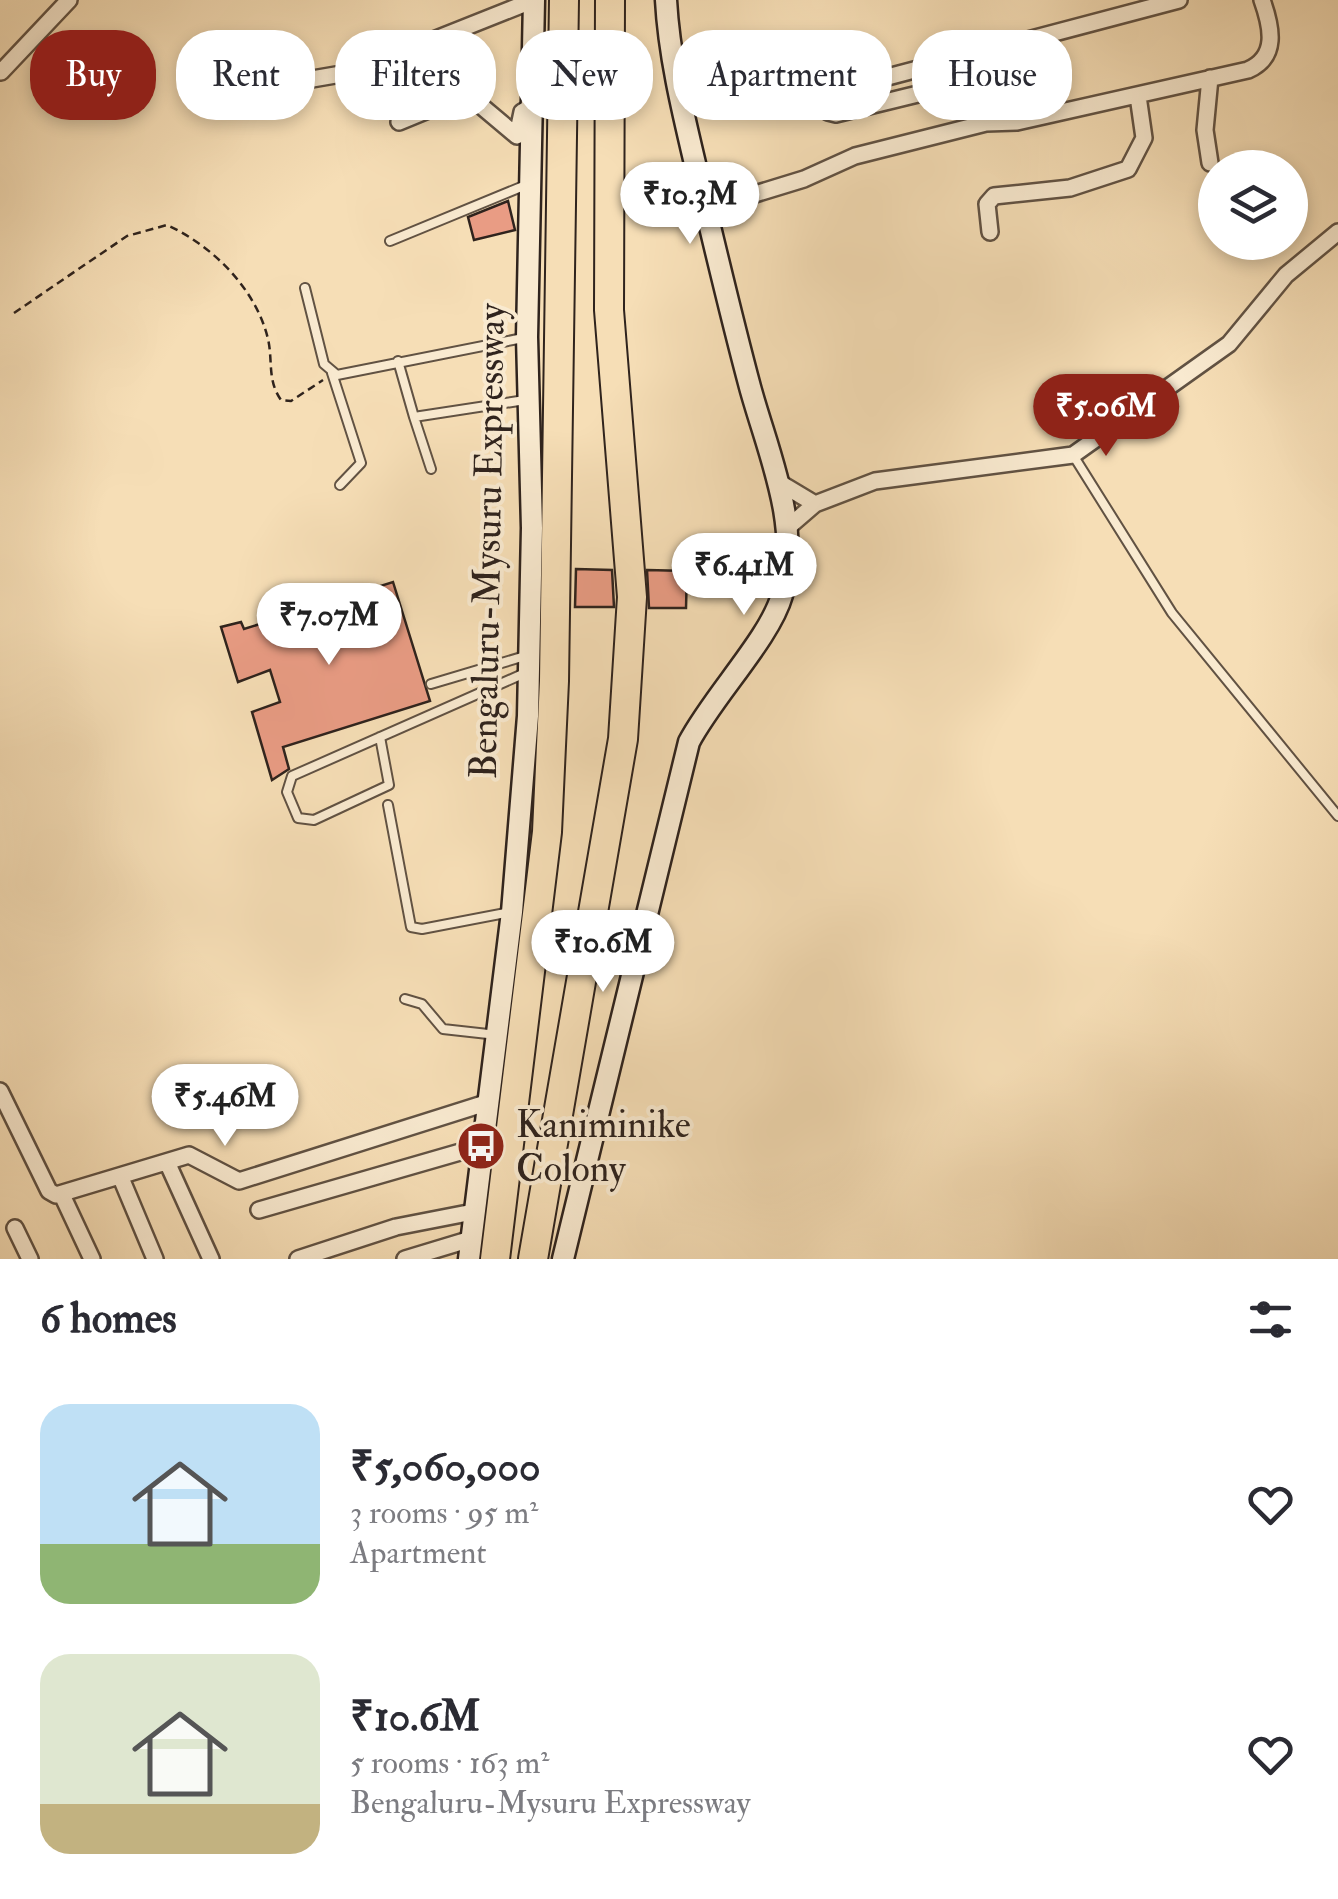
<!DOCTYPE html>
<html lang="en">
<head>
<meta charset="utf-8">
<style>
  body { margin:0; font-family:"IM FELL Double Pica",serif; background:#f7f7f7; color:#2b2b33; height:100vh; display:flex; flex-direction:column; font-size:38px; white-space:nowrap }
  * { box-sizing:border-box; margin:0 }
  p { font-size:32px; color:#7c7c81 }
  .icon { flex:none; width:55px; height:55px; fill:none; stroke:currentColor; stroke-width:2; stroke-linecap:round; stroke-linejoin:round }
  .map { position:relative; height:1259px; overflow:hidden }
  .sheet { display:flex; flex-direction:column; background:#fff; flex:1 }
  .sheet>* { flex:none }
  .hud { position:absolute; left:30px; top:30px; width:1280px; height:90px; display:flex; gap:20px }
  .controls { position:absolute; left:1198px; top:150px; display:grid; gap:20px }
  .controls a { display:grid; place-items:center; width:110px; height:110px; border-radius:50%; background:#fff; box-shadow:0 5px 15px #0003; font-size:50px }
  .price { position:absolute; translate:-50% -85px; padding:0 22px; border-radius:35px; background:#fff; color:#222; font-size:32px; line-height:65px; filter:drop-shadow(0 2px 5px #0008) }
  .price::after { content:''; position:absolute; left:50%; top:60px; width:30px; height:22px; margin-left:-15px; background:inherit; clip-path:polygon(0 0,100% 0,50% 100%) }
  .price.current { background:#8f2418; color:#fff }
  ul { padding:0; list-style:none }
  li { display:flex; align-items:center; gap:30px; height:250px; padding:0 40px }
  li span { display:grid; place-items:center; flex:none; width:280px; height:200px; border-radius:30px; color:#555 }
  li>.icon { margin-inline-start:auto }
  span .icon { width:120px; height:120px; fill:#fffc; stroke-width:1 }
  li b { font-size:42px }
  h2 { display:flex; justify-content:space-between; align-items:center; height:120px; padding:0 40px; font-size:42px }
  .pill { padding:0 35px; border-radius:40px; background:#fff; box-shadow:0 5px 15px #0003; font-size:35px; line-height:90px }
  .pill.current { background:#8f2418; color:#fff }
  .map>svg:first-child { display:block }
  .building { fill:#e99c84; stroke:#2f231d; stroke-width:2.5 }
  .lines { fill:none; stroke-linecap:round; stroke-linejoin:round }
  .lane-casing { stroke:#615243; stroke-width:12 }
  .street-casing { stroke:#615243; stroke-width:20 }
  .secondary-casing { stroke:#2f231d; stroke-width:25 }
  .highway-casing { stroke:#2f231d; stroke-width:32 }
  .path { stroke:#2f231d; stroke-width:2.5; stroke-dasharray:8 5; stroke-linecap:butt }
  .lane { stroke:#f9ead0; stroke-width:8 }
  .street { stroke:#f9ead0; stroke-width:15 }
  .secondary { stroke:#f9ead0; stroke-width:20 }
  .highway { stroke:#f6deb6; stroke-width:28 }
  .labels { text-anchor:middle; stroke-width:8; stroke-linejoin:round; paint-order:stroke }
  .street-label { font-size:38px; fill:#2f231d; stroke:#f9ead0 }
  .poi-label { font-size:38px; fill:#2f231d; stroke:#f9ead0; text-anchor:start }
</style>
</head>
<body>
<div class="map">
<svg width="1338" height="1259" viewBox="0 0 1338 1259">
  <rect width="100%" height="100%" fill="#f6deb6"/>
  <filter id="stains"><feTurbulence type="fractalNoise" baseFrequency=".002" numOctaves="4"/><feColorMatrix values="0 0 0 0 .2 0 0 0 0 .09 0 0 0 0 .02 0 0 0 .5 -.17"/></filter>
  <radialGradient id="worn" r=".72"><stop offset=".6" stop-color="#630" stop-opacity="0"/><stop offset="1" stop-color="#630" stop-opacity=".3"/></radialGradient>
  <!-- building -->
  <path class="building" d="M508 201 515 230 474 240 468 217Z
    M576 569 612 570 614 607H575Z
    M647 570 687 571 686 608H649Z
    M393 582 430 701 283 747 289 769 272 780 252 712 280 702 270 670 238 682 221 627 241 622 244 629Z"/>
  <g class="lines">
    <!-- lane casing -->
    <g class="lane-casing">
      <path id="lane" d="M390 241 526 185
        M305 288 324 364 337 375 523 338
        M398 361 414 417 525 400
        M332 373 361 463 340 485
        M414 417 431 469
        M1073 455 1172 613 1338 816
        M431 684 525 656
        M380 737 389 785 314 820 298 818 287 792 292 776 525 673
        M388 805 411 927 422 929 511 912
        M405 999 422 1004 443 1029 497 1035"/>
    </g>
    <!-- street casing -->
    <g class="street-casing">
      <path id="street" d="M1 72 69 0
        M677 77 713 72 758 101 827 93 1179 0
        M1210 78 1205 130 1210 163
        M283 84 353 72 534 0
        M821 93 828 112 836 114 963 83 968 78 964 55
        M399 122 467 94 517 136 522 112 532 106
        M706 209 804 179 855 156 986 123 1017 122 1248 70C1278 57 1272 28 1262 0
        M990 232 987 204 994 196 1070 188 1128 169 1144 138 1138 96
        M780 483 815 504
        M786 529 815 504 875 481 1073 455 1229 344 1286 275 1338 232
        M0 1091 49 1191 56 1195 189 1155 239 1181 489 1102
        M167 1162 211 1259
        M121 1178 155 1259
        M62 1195 92 1259
        M259 1210 481 1146
        M15 1228 30 1259
        M298 1259 396 1227 473 1212
        M405 1259 471 1239"/>
    </g>
    <!-- secondary casing -->
    <g class="secondary-casing">
      <path id="secondary" d="M469 1259 512 912 528 716 532 528 527 337 534 0
        M563 1259 689 742C713 696 770 638 782 595 801 524 768 453 750 387 731 316 714 244 697 172 684 117 669 57 666 0"/>
    </g>
    <!-- highway casing -->
    <g class="highway-casing">
      <path id="highway" d="M495 1259 547 832 554 681 564 0
        M533 1259 623 739 632 597 609 310 610 0"/>
    </g>
    <!-- path -->
    <path class="path" d="M14 313 127 236 167 225C213 246 256 289 268 339 273 361 267 380 281 400L291 401 323 380"/>
    <!-- lane -->
    <use href="#lane" class="lane"/>
    <!-- street -->
    <use href="#street" class="street"/>
    <!-- secondary -->
    <use href="#secondary" class="secondary"/>
    <!-- highway -->
    <use href="#highway" class="highway"/>
  </g>
  <!-- icons -->
  <defs>
    <g id="bus-disc" transform="scale(2.5)"><circle r="9.5" fill="#8f2418" stroke="#f9ead0"/><path d="M-5-6H5V4H4V6H2V4H-2V6H-4V4H-5ZM-3.5-4V0h7V-4ZM-3.5 1.2v1.5H-2V1.2ZM2 1.2v1.5H3.5V1.2Z" fill="#fff"/></g>
  </defs>
  <g fill-rule="evenodd">
    <use href="#bus-disc" x="481" y="1146"/>
  </g>
  <g class="labels">
    <!-- street labels -->
    <g class="street-label">
      <text transform="translate(487 541) rotate(-89)" y="13">Bengaluru-Mysuru Expressway</text>
    </g>
    <!-- poi labels -->
    <g class="poi-label">
      <text x="516" y="1137">Kaniminike<tspan x="516" dy="44">Colony</tspan></text>
    </g>
  </g>
  <rect width="100%" height="100%" filter="url(#stains)"/>
  <rect width="100%" height="100%" fill="url(#worn)"/>
</svg>
<div class="controls">
<a><svg class="icon" aria-label="layers" viewBox="0 0 24 24"><path d="M12 4l9 5-9 5-9-5zM3 14l9 5 9-5"/></svg></a>
</div>
<b class="price" style="left:690px;top:247px">₹10.3M</b>
<b class="price current" style="left:1106px;top:459px">₹5.06M</b>
<b class="price" style="left:744px;top:618px">₹6.41M</b>
<b class="price" style="left:329px;top:668px">₹7.07M</b>
<b class="price" style="left:603px;top:995px">₹10.6M</b>
<b class="price" style="left:225px;top:1149px">₹5.46M</b>
<div class="hud">
<a class="pill current">Buy</a>
<a class="pill">Rent</a>
<a class="pill">Filters</a>
<a class="pill">New</a>
<a class="pill">Apartment</a>
<a class="pill">House</a>
</div>
</div>
<section class="sheet">
<h2>6 homes<svg class="icon" aria-label="filters" viewBox="0 0 24 24"><path d="M4 7h16M4 17h16"/><circle cx="9" cy="7" r="2"/><circle cx="15" cy="17" r="2"/></svg></h2>
<ul>
<li><span style="background:linear-gradient(#bfe0f5 70%,#8fb573 0)"><svg class="icon" aria-label="home" viewBox="0 0 24 24"><path d="M3 11l9-7 9 7M6 9v11h12V9"/></svg></span><div><b>₹5,060,000</b><p>3 rooms · 95 m²</p><p>Apartment</p></div><svg class="icon" aria-label="heart" viewBox="0 0 24 24"><path d="M12 20l-8-8c-3-5 5-10 8-4 3-6 11-1 8 4z"/></svg></li>
<li><span style="background:linear-gradient(#dfe7d0 75%,#c2b280 0)"><svg class="icon" aria-label="home" viewBox="0 0 24 24"><path d="M3 11l9-7 9 7M6 9v11h12V9"/></svg></span><div><b>₹10.6M</b><p>5 rooms · 163 m²</p><p>Bengaluru-Mysuru Expressway</p></div><svg class="icon" aria-label="heart" viewBox="0 0 24 24"><path d="M12 20l-8-8c-3-5 5-10 8-4 3-6 11-1 8 4z"/></svg></li>
</ul>
</section>
</body>
</html>
